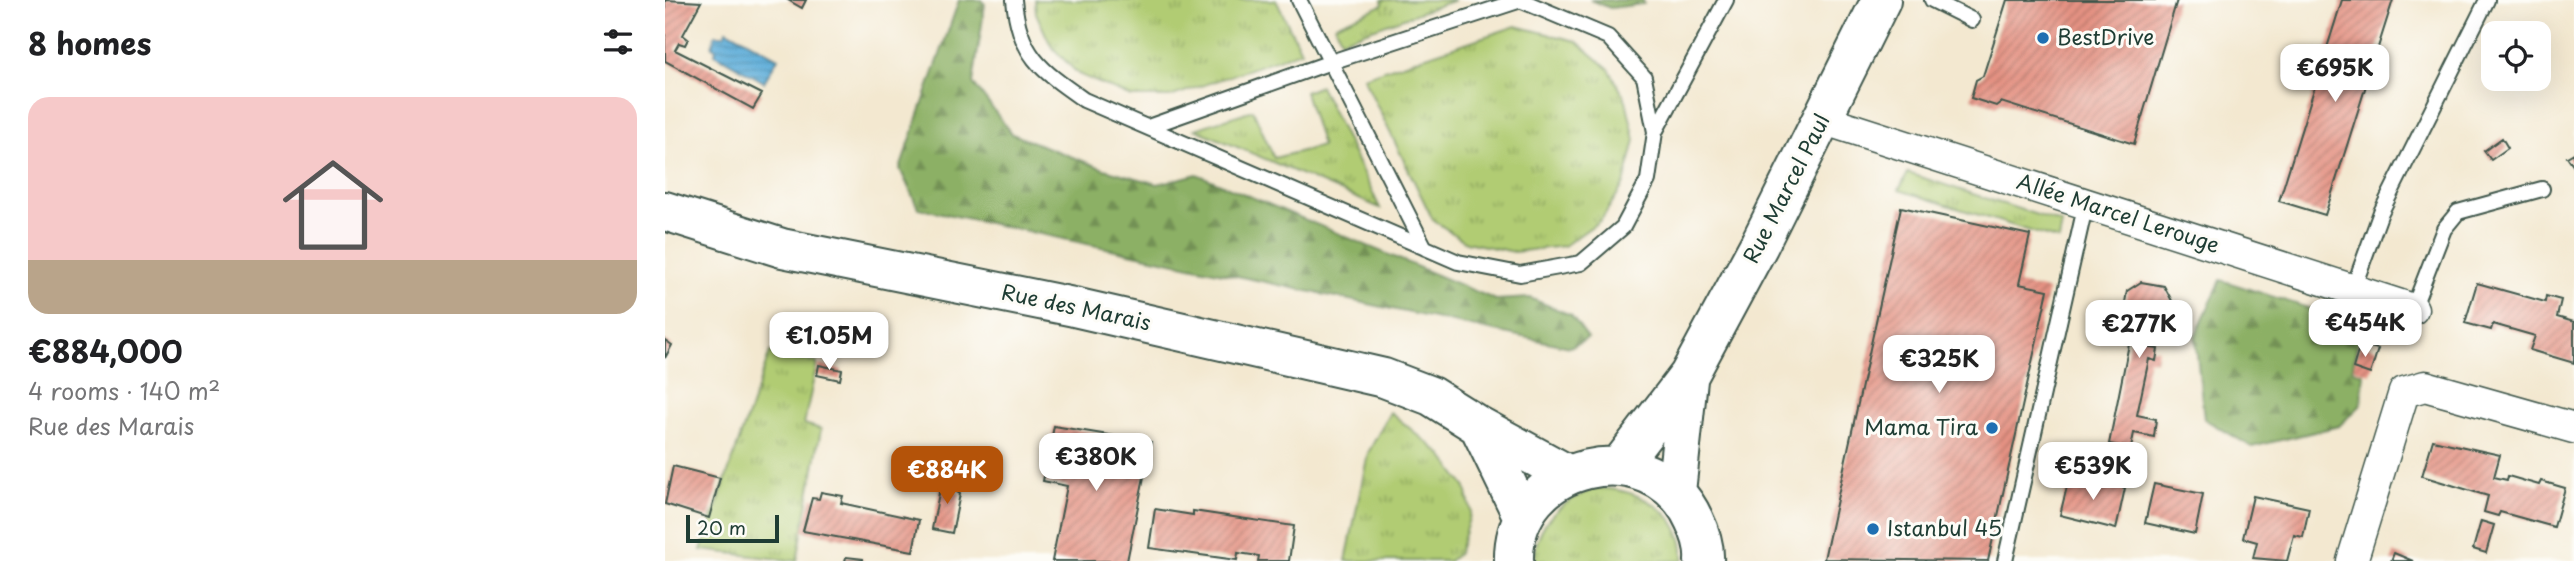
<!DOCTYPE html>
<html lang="en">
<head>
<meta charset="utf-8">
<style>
  body { margin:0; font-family:"Playpen Sans",sans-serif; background:#f2f2f2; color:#202124; height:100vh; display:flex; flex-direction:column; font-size:26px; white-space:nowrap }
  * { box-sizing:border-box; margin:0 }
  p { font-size:23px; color:#757577 }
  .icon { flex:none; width:38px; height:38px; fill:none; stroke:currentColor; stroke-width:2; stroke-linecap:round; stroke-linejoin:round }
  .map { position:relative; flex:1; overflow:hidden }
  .side { display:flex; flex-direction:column; background:#fff; width:665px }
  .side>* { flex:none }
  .controls { position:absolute; left:1816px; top:21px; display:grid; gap:14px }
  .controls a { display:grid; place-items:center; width:70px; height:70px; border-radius:14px; background:#fff; box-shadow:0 7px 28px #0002; font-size:35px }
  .scale { position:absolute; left:21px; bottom:18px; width:93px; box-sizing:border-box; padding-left:7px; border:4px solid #1f3d34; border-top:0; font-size:19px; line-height:24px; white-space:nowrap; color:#1f3d34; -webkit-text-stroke:5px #fdfcf7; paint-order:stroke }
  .price { position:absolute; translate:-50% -60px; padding:0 16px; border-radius:14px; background:#fff; color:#222; font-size:23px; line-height:46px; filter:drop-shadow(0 2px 4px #0008) }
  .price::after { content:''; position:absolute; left:50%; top:42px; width:21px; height:16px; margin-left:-10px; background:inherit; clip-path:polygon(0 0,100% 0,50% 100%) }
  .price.current { background:#b45309; color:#fff }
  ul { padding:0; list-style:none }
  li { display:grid; align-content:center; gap:14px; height:371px; padding:0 28px }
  li span { display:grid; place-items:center; height:217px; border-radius:21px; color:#555 }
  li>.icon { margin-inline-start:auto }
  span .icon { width:126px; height:126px; fill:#fffc; stroke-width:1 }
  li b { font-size:30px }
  h2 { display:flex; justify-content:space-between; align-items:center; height:84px; padding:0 28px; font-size:30px }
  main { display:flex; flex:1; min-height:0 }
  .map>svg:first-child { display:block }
  .grass { fill:url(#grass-tufts); stroke:#688454; stroke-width:2 }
  .forest { fill:url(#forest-firs); stroke:#56764c; stroke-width:2 }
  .water { fill:url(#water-rules); stroke:#407687; stroke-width:2 }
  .building { fill:url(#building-hatch) }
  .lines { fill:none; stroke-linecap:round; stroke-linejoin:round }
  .lane-casing { stroke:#3f574b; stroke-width:18 }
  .street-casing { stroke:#3f574b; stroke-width:33 }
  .secondary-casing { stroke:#3f574b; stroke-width:42 }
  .lane { stroke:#fff; stroke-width:14 }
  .street { stroke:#fff; stroke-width:30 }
  .secondary { stroke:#fff; stroke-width:38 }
  .poi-dot { fill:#1f6fb2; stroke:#fdfcf7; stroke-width:2.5 }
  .labels { text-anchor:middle; stroke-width:6; stroke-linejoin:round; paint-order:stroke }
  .poi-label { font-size:21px; fill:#1f3d34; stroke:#fdfcf7; text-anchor:start }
  .street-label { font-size:21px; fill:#1f3d34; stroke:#fdfcf7 }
</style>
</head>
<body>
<main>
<section class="side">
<h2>8 homes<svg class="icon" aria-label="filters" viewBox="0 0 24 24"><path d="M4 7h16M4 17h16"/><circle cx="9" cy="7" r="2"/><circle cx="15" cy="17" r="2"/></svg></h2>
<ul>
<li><span style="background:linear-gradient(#f6c9c9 75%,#b9a48a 0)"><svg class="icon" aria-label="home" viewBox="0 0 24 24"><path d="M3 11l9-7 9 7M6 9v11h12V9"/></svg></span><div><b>€884,000</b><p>4 rooms · 140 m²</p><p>Rue des Marais</p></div></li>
</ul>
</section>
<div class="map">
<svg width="1909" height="561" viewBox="0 0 1909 561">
  <defs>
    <pattern id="grass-tufts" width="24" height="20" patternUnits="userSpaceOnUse" patternTransform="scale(1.75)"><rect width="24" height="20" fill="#b1cc73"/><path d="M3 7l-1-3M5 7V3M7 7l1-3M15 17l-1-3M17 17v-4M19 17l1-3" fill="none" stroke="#8fa75f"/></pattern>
    <pattern id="forest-firs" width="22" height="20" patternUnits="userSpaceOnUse" patternTransform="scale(1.75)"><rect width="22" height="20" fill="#8cb065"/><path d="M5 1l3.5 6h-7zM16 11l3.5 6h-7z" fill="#729054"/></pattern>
    <pattern id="water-rules" width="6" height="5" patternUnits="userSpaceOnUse" patternTransform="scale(1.75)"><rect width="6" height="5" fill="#60afda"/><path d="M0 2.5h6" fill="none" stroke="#4f90b2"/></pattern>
    <pattern id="building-hatch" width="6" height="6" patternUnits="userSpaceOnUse" patternTransform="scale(1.75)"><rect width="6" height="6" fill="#e49182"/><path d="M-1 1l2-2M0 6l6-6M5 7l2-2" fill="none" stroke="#b8786b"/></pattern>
  </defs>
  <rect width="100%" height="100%" fill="#fdfcf7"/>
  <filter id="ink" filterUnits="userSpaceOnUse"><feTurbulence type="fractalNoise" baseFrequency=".0143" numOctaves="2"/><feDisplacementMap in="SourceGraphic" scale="14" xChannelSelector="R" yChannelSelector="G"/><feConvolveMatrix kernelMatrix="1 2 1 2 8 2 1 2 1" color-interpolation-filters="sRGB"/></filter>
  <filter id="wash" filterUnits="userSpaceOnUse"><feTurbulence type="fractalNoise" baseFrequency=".00686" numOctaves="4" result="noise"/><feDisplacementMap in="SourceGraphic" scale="28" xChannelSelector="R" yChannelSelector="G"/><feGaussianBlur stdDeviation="1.57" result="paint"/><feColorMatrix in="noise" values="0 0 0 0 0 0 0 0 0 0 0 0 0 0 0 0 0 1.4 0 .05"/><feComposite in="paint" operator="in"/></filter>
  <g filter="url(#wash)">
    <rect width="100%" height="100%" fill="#f3e8d0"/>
    <!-- grass -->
    <path class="grass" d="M370 0H611L636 51 505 97H466L413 74 386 46 371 13Z
      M717 0H790L676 40 670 25 718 5Z
      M851 26 911 41 944 69 961 100 970 140 959 184 936 220 899 246 849 252 801 242 768 220 698 77Z
      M655 86 715 208 530 129 588 110 609 158 657 146 640 92Z
      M1243 173 1397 223 1394 240 1234 190Z
      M105 352 152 363 139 424 156 429 132 561 36 550Z
      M725 412 776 454 801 488 806 512 793 554 784 561H681L703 453Z
      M932 488C973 489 1022 512 1018 561H870C869 522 899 499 932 488Z"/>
    <!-- forest -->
    <path class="forest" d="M294 0H316L320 4 308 83 347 134 439 169 493 184 532 174 831 300 865 298 906 315 923 338 905 347 253 208 235 169Z
      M925 0H978L979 4 945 8Z
      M1556 280 1696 325 1687 370 1699 374 1696 405 1674 426 1587 447 1539 419 1530 336Z"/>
    <!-- water -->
    <path class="water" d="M62 30 113 58 99 82 50 54 51 49 47 47 50 35H59Z"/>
    <g id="blocks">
      <!-- building -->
      <path class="building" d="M0 0 36 2 18 35 23 39 20 45 14 43 10 50 97 94 88 109 0 61Z
        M123 0H141L137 8Z
        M1342 0H1512L1469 144 1336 102 1331 106 1306 98 1311 80 1318 76Z
        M1677 0H1728L1660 215 1614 201Z
        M1837 138 1843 148 1826 160 1819 151Z
        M1909 153V167L1902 157Z
        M1236 207 1365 235 1354 284 1383 290 1323 561 1159 559Z
        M1476 282 1499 286 1507 301 1503 319 1490 329 1486 348 1493 349 1491 361 1484 359 1472 415 1491 419 1489 437 1469 433 1466 448 1444 444 1468 324 1459 308 1462 291Z
        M1812 283 1880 302 1881 296 1896 300 1892 317 1909 322V363L1865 350 1870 336 1828 324 1826 330 1800 323Z
        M0 340 7 345 0 358Z
        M1695 344 1713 349 1705 374 1688 368Z
        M154 365 177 370 175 380 152 375Z
        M389 426 486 442 462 561H387L402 486 378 481Z
        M1768 440 1835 455 1829 477 1842 480 1843 476 1874 485 1876 481 1900 488 1889 527 1835 512 1833 516 1819 512 1823 496 1757 476Z
        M8 466 55 478 44 518 0 504Z
        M1405 474 1460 488 1451 529 1395 515Z
        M277 478 293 481 292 492 295 494 287 533 267 529Z
        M1489 484 1538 494 1530 534 1480 523Z
        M156 492 178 496 176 503 254 520 248 551 138 531 147 498 154 499Z
        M1588 496 1644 508 1638 537 1629 535 1622 561 1588 558 1592 542 1578 538Z
        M490 509 528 515V511L629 526 624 561H593L594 556 573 553 572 560 484 548Z
        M1816 521 1829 525 1821 553 1808 549Z
        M1729 553 1748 561H1726Z
        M181 557 198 559V561H180Z"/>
    </g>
  </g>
  <g filter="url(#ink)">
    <use href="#blocks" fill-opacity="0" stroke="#3f574b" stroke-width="2"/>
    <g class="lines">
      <!-- lane casing -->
      <g class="lane-casing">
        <path id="lane" d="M349 0C354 55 376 70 419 100L793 262 855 274 916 263 958 227 983 180 990 132 979 77 943 37 855 0
          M634 0 760 248
          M1267 0 1307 20
          M483 127 666 62 856 0
          M990 132 1061 0
          M1688 289 1716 212 1822 0
          M1748 309 1779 229 1793 212 1877 189
          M1340 561 1421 203"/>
      </g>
      <!-- street casing -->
      <g class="street-casing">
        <path id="street" d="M1157 119 1748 309
          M1687 561 1739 392 1760 386 1909 428"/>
      </g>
      <!-- secondary casing -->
      <g class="secondary-casing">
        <path id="secondary" d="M0 211 117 248 409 307 719 378 766 396 814 426 902 474
          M814 426 858 517
          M955 465 1024 375 1094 245 1216 0
          M1011 492 1023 380
          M849 561C846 462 988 429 1029 520 1035 532 1040 547 1039 561"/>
      </g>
      <!-- lane -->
      <use href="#lane" class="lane"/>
      <!-- street -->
      <use href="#street" class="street"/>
      <!-- secondary -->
      <use href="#secondary" class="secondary"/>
    </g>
  </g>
  <!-- markers -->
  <g class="poi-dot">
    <circle cx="1378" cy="38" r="7"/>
    <circle cx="1327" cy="428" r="7"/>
    <circle cx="1208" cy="529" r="7"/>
  </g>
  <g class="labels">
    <!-- poi labels -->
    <g class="poi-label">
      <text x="1392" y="45">BestDrive</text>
      <text x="1313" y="435" text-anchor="end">Mama Tira</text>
      <text x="1222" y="536">Istanbul 45</text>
    </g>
    <!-- street labels -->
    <g class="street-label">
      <text transform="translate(1122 189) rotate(-63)" y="7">Rue Marcel Paul</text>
      <text transform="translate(1453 214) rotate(18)" y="7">Allée Marcel Lerouge</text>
      <text transform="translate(411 308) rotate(12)" y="7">Rue des Marais</text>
    </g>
  </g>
</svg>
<div class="controls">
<a><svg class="icon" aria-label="locate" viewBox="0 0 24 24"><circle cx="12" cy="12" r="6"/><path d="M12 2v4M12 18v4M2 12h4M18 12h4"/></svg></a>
</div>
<div class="scale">20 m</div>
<b class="price" style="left:1670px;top:104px">€695K</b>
<b class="price" style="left:1700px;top:359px">€454K</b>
<b class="price" style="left:1474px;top:360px">€277K</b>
<b class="price" style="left:164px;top:372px">€1.05M</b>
<b class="price" style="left:1274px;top:395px">€325K</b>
<b class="price" style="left:431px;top:493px">€380K</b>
<b class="price" style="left:1428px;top:502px">€539K</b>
<b class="price current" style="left:282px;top:506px">€884K</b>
</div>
</main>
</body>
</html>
